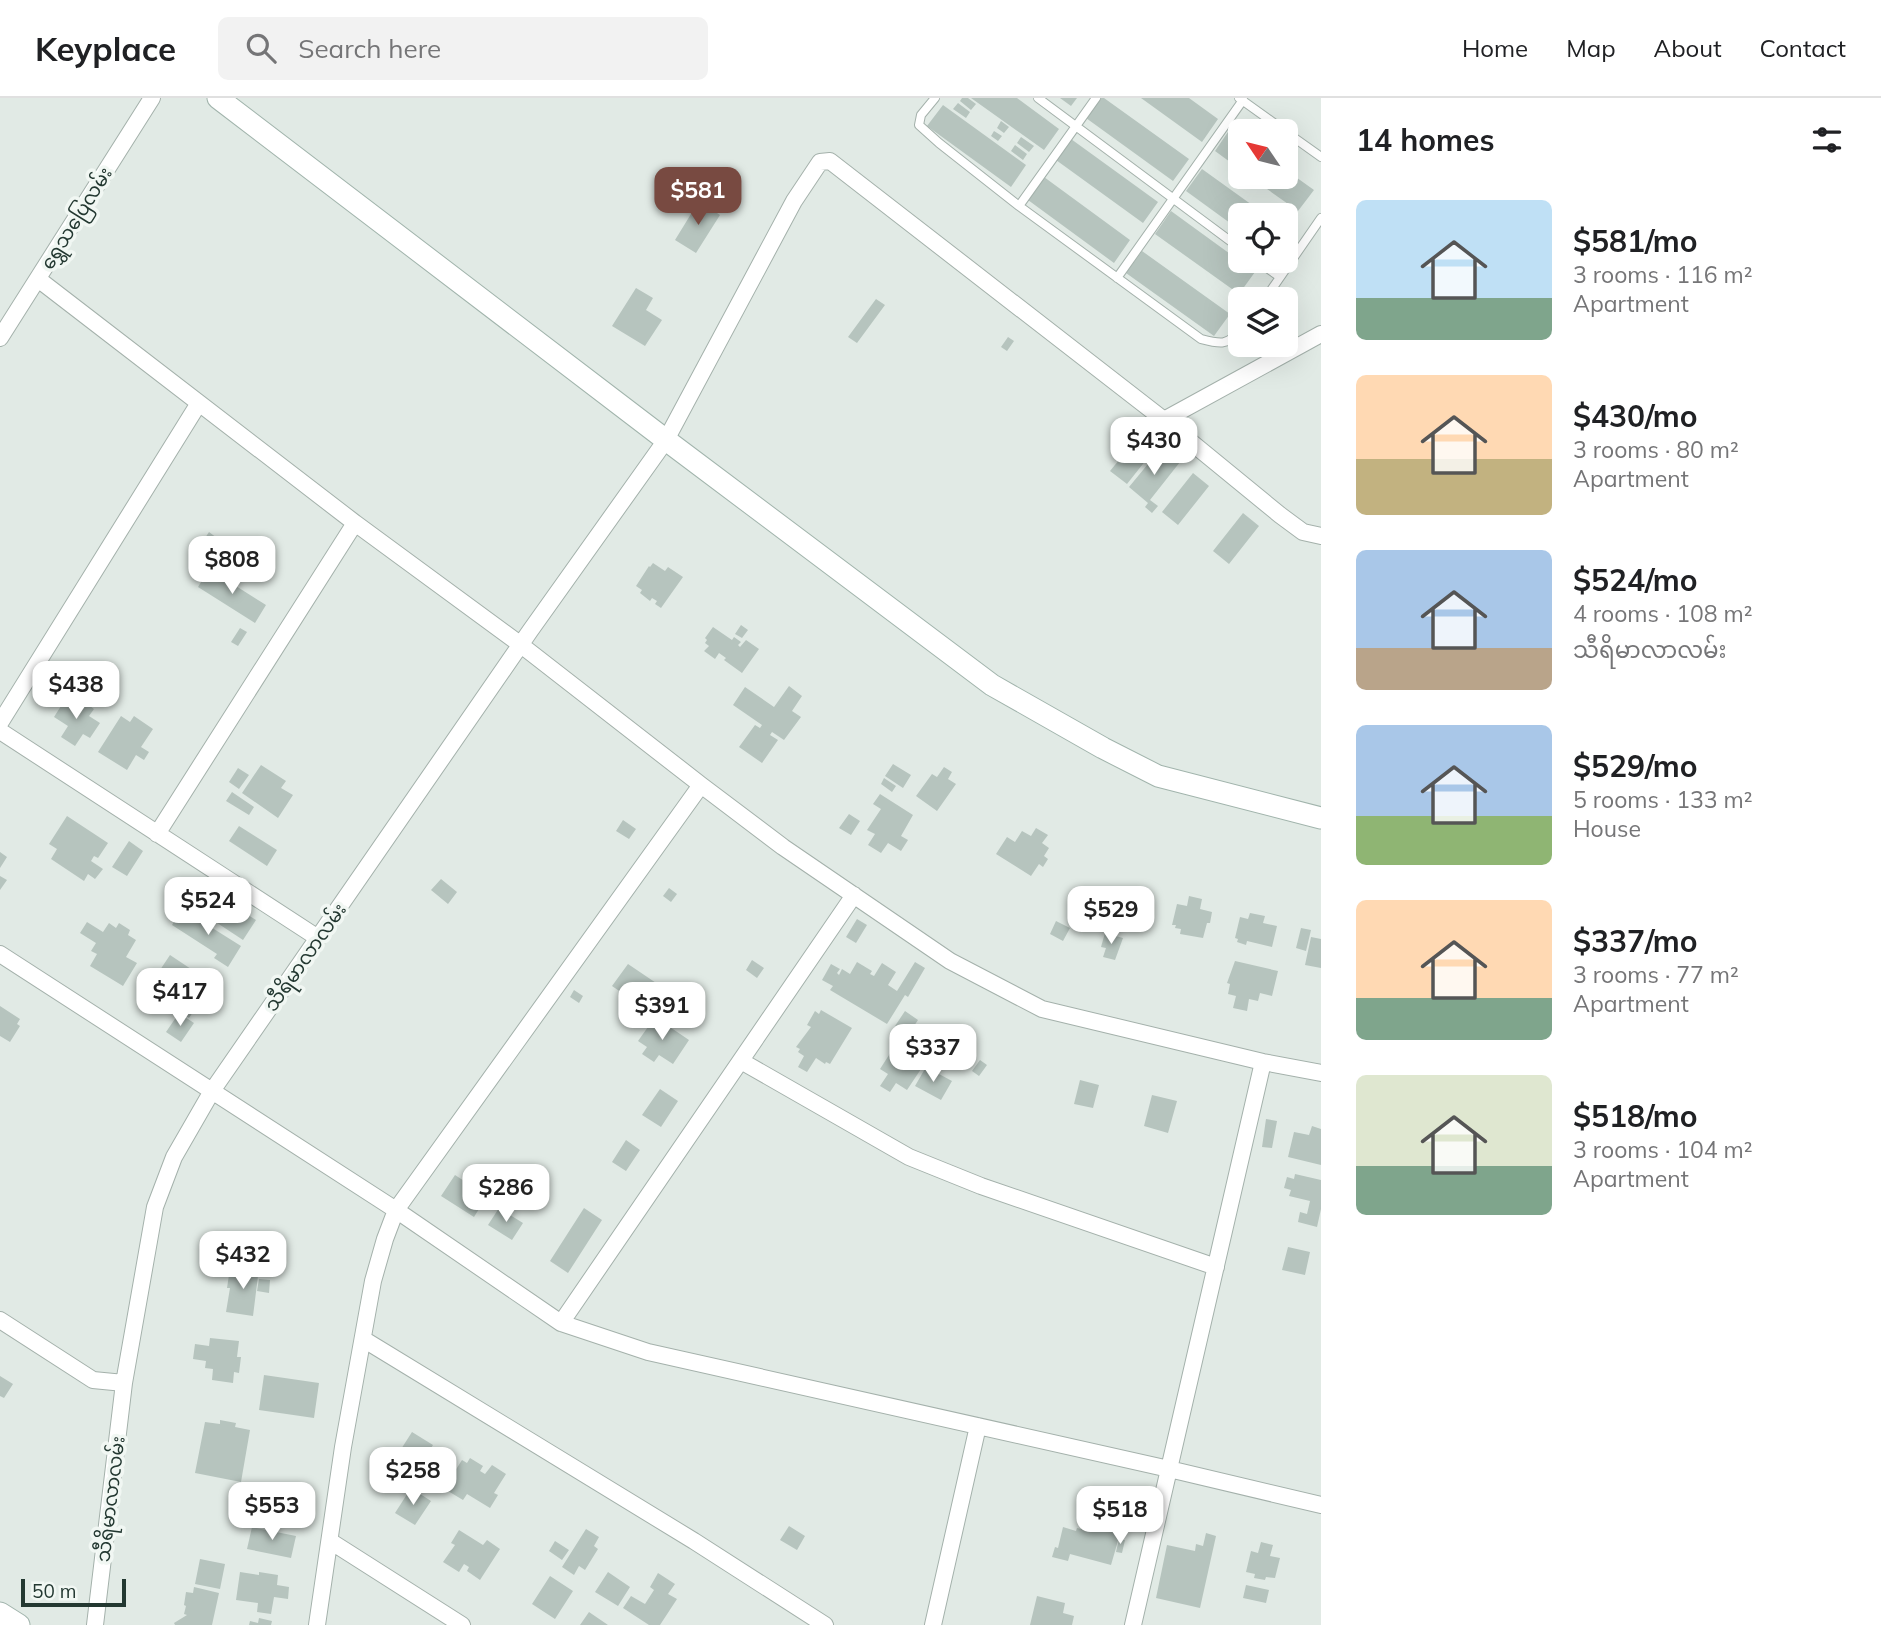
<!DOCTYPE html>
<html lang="en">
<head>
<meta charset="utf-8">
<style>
  body { margin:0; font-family:Mulish,"Noto Sans Myanmar",sans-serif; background:#f2f2f2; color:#202124; height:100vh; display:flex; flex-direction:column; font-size:26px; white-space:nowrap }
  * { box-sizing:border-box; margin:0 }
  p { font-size:23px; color:#757577 }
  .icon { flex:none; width:38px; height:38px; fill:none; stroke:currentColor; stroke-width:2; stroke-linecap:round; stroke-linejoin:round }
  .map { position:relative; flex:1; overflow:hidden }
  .panel { display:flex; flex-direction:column; background:#fff; width:560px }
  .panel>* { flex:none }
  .needle { width:46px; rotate:305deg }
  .fabs { position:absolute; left:1228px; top:21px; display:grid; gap:14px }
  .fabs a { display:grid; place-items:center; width:70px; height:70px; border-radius:10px; background:#fff; box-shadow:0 7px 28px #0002; font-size:35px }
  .scale { position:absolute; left:21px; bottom:18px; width:105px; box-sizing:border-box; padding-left:7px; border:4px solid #233831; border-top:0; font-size:19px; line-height:24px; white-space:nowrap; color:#233831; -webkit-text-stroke:5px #f1f7f3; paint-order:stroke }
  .price { position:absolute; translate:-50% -60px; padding:0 16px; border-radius:14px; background:#fff; color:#222; font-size:23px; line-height:46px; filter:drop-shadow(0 2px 4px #0008) }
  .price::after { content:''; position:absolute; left:50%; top:42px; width:21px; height:16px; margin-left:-10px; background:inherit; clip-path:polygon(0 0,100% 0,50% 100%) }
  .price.on { background:#784a41; color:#fff }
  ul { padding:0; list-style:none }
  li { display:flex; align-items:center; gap:21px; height:175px; padding:0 35px }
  li span { display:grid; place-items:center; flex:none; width:196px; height:140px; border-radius:10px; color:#555 }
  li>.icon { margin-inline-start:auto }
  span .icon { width:84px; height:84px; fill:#fffc; stroke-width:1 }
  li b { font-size:30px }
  h2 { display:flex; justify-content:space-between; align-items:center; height:84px; padding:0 35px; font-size:30px }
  header { display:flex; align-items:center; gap:42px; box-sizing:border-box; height:98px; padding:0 35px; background:#fff; border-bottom:2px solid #e0e0e0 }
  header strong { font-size:33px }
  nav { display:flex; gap:38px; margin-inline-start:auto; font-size:24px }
  .search { width:490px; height:63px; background:#f2f2f2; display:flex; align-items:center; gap:18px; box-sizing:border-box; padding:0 24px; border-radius:10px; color:#757577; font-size:26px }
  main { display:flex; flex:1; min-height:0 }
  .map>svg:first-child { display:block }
  .building { fill:#b6c4be }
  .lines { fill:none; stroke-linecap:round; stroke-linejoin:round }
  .lane-casing { stroke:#a4b1ab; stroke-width:10 }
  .street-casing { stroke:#a4b1ab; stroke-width:18 }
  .secondary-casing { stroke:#a1b4ac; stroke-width:23 }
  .lane { stroke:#fff; stroke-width:8 }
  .street { stroke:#fff; stroke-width:16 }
  .secondary { stroke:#fff; stroke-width:21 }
  .labels { text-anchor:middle; stroke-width:7; stroke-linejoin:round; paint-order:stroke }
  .street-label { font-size:19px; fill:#233831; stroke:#f1f7f3 }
</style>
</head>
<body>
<header>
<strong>Keyplace</strong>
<div class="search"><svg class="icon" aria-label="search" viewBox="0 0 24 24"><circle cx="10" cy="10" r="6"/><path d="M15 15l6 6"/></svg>Search here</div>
<nav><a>Home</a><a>Map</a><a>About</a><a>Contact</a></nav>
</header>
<main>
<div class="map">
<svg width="1321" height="1527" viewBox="0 0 1321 1527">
  <rect width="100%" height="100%" fill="#e1eae5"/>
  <!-- building -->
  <path class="building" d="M962 0H968L976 6 971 12 960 3Z
    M971 0H1017L1059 31 1044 52Z
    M1060 0H1077L1071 8Z
    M1101 0H1104L1189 61 1173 83 1086 20Z
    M1141 0H1189L1218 21 1202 44Z
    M958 5 970 14 966 20 953 11Z
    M943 7 1026 67 1011 89 927 28Z
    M1001 23 1009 29 1004 35 997 30Z
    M1230 31 1241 39V72L1215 53Z
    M994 33 1002 38 998 43 991 38Z
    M1021 39 1034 48 1029 54 1017 45Z
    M1071 41 1158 104 1143 125 1056 62Z
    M1015 47 1027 56 1023 62 1011 53Z
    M1202 71 1266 117H1241V133L1186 93Z
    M1286 72 1314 92 1298 113 1250 79H1286Z
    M1044 79 1130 142 1114 165 1028 102Z
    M699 103 720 117 696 155 675 142Z
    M1171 113 1255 174 1239 196 1155 136Z
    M1142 153 1230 216 1214 238 1126 175Z
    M636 190 653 200 646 212 662 222 645 248 612 228Z
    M876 201 885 207 857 245 848 239Z
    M1008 239 1014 243 1007 253 1001 249Z
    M1142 334 1158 347 1127 386 1110 373Z
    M1162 349 1180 364 1150 402 1158 408 1152 415 1145 409 1148 405 1129 389Z
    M1193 375 1209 388 1178 427 1162 414Z
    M1243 415 1259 428 1229 466 1213 453Z
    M209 434 217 440 209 451 201 446Z
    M653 465 665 473 668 469 683 479 661 510 655 506 657 503 652 500 650 503 640 495 642 492 636 488 649 468 650 469Z
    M209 471 266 507 255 525 198 489Z
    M741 527 748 532 742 540 735 536Z
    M713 529 732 542 734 539 741 544 738 547 740 549 746 542 759 551 742 575 724 562 726 560 719 555 715 561 704 553 709 548 705 545 707 542 705 540Z
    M240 530 247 534 238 548 231 544Z
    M789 588 802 598 792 613 801 619 784 642 772 634 770 637 778 642 762 665 739 649 755 627 760 630 762 627 733 607 745 589 774 609Z
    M66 600 83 611 87 606 94 611 89 618 100 625 90 640 83 636 75 648 61 639 68 628 54 619Z
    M121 618 130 624 134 618 153 631 141 649 149 654 144 662 136 657 127 672 98 654Z
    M893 666 911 677 903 690 885 678Z
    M261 667 286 683 281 690 293 697 278 720 242 695Z
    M944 669 952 674 948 681 956 686 937 713 916 698 932 676 937 679Z
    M238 670 249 677 239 691 229 684Z
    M884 680 896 688 892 694 881 686Z
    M232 694 254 709 249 717 226 703Z
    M880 696 913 717 901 738 908 742 901 753 888 745 881 755 868 747 875 736 867 732 881 711 873 706Z
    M849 716 860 723 851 737 839 730Z
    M67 718 108 745 98 760 94 758 91 763 103 771 95 781 88 776 84 783 51 761 57 751 49 746Z
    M623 722 636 731 629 741 616 733Z
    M239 728 277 752 267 768 229 743Z
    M1036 730 1048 737 1042 745 1049 750 1044 758 1048 761 1043 769 1039 766 1031 778 996 756 1007 739 1015 744 1022 733 1031 738Z
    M129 743 143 753 127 778 112 769Z
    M0 754 7 759 0 770Z
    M0 778 7 782 0 792Z
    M441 781 457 794 448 806 431 792Z
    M202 788 256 822 243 842 190 807Z
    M669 790 677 796 671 804 663 798Z
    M1189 798 1202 801 1200 811 1212 814 1210 825H1207L1203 840 1180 836 1181 831 1175 830 1176 827H1172L1177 806 1187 808Z
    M182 811 241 848 228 869 214 860 217 856 172 827Z
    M1250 815 1265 818 1263 825 1277 828 1272 849 1247 843 1246 847 1237 844 1238 841 1235 840 1240 819 1248 821Z
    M857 821 867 827 856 845 846 839Z
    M1056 823 1070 830 1063 843 1050 836Z
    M87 824 103 834 109 825 116 830 119 825 130 832 128 837 136 842 126 859 137 865 123 888 90 868 97 856 91 853 96 845 80 835Z
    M1301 830 1311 832 1306 853 1296 850Z
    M1105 835 1123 840 1115 862 1103 859 1106 850 1101 849Z
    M1311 839 1321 841V870L1305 867Z
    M170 857 212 885 189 920 172 908 185 889 160 872Z
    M752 862 764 870 757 880 746 872Z
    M1235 863 1278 873 1272 898 1260 895 1258 903 1249 901 1247 913 1233 910 1236 898 1228 896 1230 886 1227 885Z
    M857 864 872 873 870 876 874 878 882 865 896 874 888 887 897 893 915 864 925 870 908 899 905 897 887 926 830 892 833 888 822 882 831 866 840 871 837 875 839 877 842 871 850 876Z
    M628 866 665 891 650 914 612 888Z
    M574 892 583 898 579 905 570 899Z
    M0 908 20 921 17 926 20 928 10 944 0 938Z
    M821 912 852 930 830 966 826 964 825 966 816 960 807 974 798 969 804 958 798 954 800 951 796 949 811 929 807 927 815 913 819 916Z
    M905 913 918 922 906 940 893 931Z
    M179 915 194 925 181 944 166 934Z
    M655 919 689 942 673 966 659 957 654 964 642 956 647 949 638 943Z
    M898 943 927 962 907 992 896 985 890 994 880 988 888 976 880 971Z
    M980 962 987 967 979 978 972 973Z
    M926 969 952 983 941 1002 915 988Z
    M1080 982 1099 987 1093 1010 1074 1006Z
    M660 991 678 1003 661 1029 642 1017Z
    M1152 997 1177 1003 1168 1035 1144 1028Z
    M1266 1021 1277 1023 1272 1050 1262 1049Z
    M1312 1028 1321 1031V1067L1288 1059 1294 1034 1309 1037Z
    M626 1042 640 1052 626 1073 612 1064Z
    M1295 1076 1321 1082V1111L1317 1129 1298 1124 1300 1114 1307 1116 1310 1103 1289 1098 1291 1092 1284 1090 1287 1079 1294 1081Z
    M455 1077 487 1098 474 1119 441 1098Z
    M499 1110 523 1125 512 1142 488 1127Z
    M584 1110 602 1122 568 1175 550 1163Z
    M1288 1149 1310 1154 1305 1177 1282 1172Z
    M241 1167 259 1170 253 1218 226 1214 230 1190H227L229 1177 239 1178Z
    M259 1181 270 1182 269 1195 257 1193Z
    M210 1240 239 1243 237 1259H241L239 1275 234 1274 233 1285 212 1282 213 1271 205 1270 206 1263 193 1261 195 1246 209 1248Z
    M264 1277 319 1285 314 1320 259 1312Z
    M0 1278 13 1286 4 1300 0 1298Z
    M220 1322 236 1325 235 1329 250 1332 241 1384 195 1375 205 1324 220 1326Z
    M412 1334 433 1347 416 1373 396 1359Z
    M470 1360 483 1368 480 1373 485 1376 492 1367 506 1376 494 1395 498 1397 490 1410 467 1396 463 1402 448 1393 452 1387 448 1384 462 1362 467 1365Z
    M411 1390 431 1403 415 1427 395 1415Z
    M1101 1393 1118 1398 1113 1417 1096 1412Z
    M1095 1416 1111 1420 1107 1433 1120 1436 1111 1467 1070 1456 1068 1463 1052 1459 1055 1449 1058 1450 1063 1429 1076 1433 1077 1430 1090 1433Z
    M789 1428 805 1438 797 1452 780 1442Z
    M252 1429 296 1438 291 1460 247 1451Z
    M586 1431 599 1439 594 1448 598 1451 585 1472 579 1468 574 1477 562 1469Z
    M459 1432 483 1447 487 1442 500 1451 480 1482 467 1473 469 1469 464 1466 459 1474 443 1464 455 1447 451 1445Z
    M1206 1435 1216 1438 1200 1510 1156 1500 1167 1447 1195 1453 1196 1446 1203 1448Z
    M1119 1441 1125 1442 1122 1455 1116 1454Z
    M555 1443 569 1452 562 1462 549 1453Z
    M1261 1444 1273 1447 1270 1458 1280 1460 1275 1480 1266 1479 1265 1482 1254 1480 1255 1476 1246 1474 1251 1453 1258 1455Z
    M200 1461 225 1466 220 1491 195 1486Z
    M240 1474 259 1477V1474L278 1477 277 1487 289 1489 288 1501 274 1499 271 1516 257 1514 258 1505 236 1502Z
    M608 1474 630 1489 618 1508 595 1494Z
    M658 1475 675 1486 668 1496 677 1501 660 1527H649L623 1510 631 1498 645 1506 654 1492 650 1489Z
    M550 1478 573 1493 555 1521 532 1506Z
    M1246 1487 1269 1492 1266 1505 1243 1500Z
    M194 1489 219 1495 212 1527H175L174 1525 187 1517 184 1516 186 1508 184 1507 186 1494 193 1495Z
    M1037 1498 1065 1505 1063 1515 1074 1518 1072 1527H1030Z
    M589 1514 608 1527H580Z
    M259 1520 272 1523 271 1527H249L250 1523 258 1525Z"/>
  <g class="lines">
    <!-- lane casing -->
    <g class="lane-casing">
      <path id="lane" d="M935 0 921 17 919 27 939 45 1019 108 1201 241C1220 246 1227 248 1241 232
        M1038 0 1241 151
        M1239 0 1285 33
        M1286 34 1321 59
        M1019 108 1096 0
        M1257 163 1280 179
        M1117 180 1243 2
        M1265 201 1321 120"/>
    </g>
    <!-- street casing -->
    <g class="street-casing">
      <path id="street" d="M38 181 355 425 521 547 701 687 783 749 950 863 1042 911 1263 964 1321 975
        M0 240 152 0
        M1164 322 1321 236
        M0 625 199 305
        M0 633 318 840
        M157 736 355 425
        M0 856 396 1112 561 1225 648 1254 1169 1371 1321 1407
        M741 963 909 1059 981 1088 1216 1169
        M0 1222 93 1282 124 1285
        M561 1225 854 797
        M363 1241 694 1443 825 1527
        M330 1443 462 1527
        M95 1527 124 1285 155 1109 174 1059 212 993 530 533 666 342 794 103 820 64 830 63 1164 322 1280 417 1303 434 1321 438
        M317 1527 343 1349 373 1183 385 1141 396 1112 701 687
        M933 1527 978 1328
        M1133 1527 1263 964"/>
    </g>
    <!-- secondary casing -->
    <g class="secondary-casing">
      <path id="secondary" d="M218 0 666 342 992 587 1103 650 1158 678 1321 720
        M0 1515 19 1527"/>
    </g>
    <!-- lane -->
    <use href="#lane" class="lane"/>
    <!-- street -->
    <use href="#street" class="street"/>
    <!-- secondary -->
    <use href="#secondary" class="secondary"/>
  </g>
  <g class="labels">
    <!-- street labels -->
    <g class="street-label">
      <text transform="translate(76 120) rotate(-58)" y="7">ရွှေသပြေလမ်း</text>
      <text transform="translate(305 859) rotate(-55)" y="7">သီရိမာလာလမ်း</text>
      <text transform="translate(110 1401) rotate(-83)" y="7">သီရိမာလာလမ်း</text>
    </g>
  </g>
</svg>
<div class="fabs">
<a><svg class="needle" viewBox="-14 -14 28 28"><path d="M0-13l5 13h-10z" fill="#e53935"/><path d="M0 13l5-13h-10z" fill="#757577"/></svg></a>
<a><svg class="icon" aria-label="locate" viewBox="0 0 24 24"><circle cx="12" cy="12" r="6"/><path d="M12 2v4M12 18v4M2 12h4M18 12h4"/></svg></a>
<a><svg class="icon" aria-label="layers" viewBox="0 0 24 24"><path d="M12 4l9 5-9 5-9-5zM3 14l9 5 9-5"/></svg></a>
</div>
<div class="scale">50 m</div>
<b class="price on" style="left:698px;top:129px">$581</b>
<b class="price" style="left:1154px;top:379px">$430</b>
<b class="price" style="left:232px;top:498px">$808</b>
<b class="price" style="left:76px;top:623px">$438</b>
<b class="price" style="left:208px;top:839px">$524</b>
<b class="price" style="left:1111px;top:848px">$529</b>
<b class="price" style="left:180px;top:930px">$417</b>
<b class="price" style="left:662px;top:944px">$391</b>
<b class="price" style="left:933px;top:986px">$337</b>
<b class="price" style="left:506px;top:1126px">$286</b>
<b class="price" style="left:243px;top:1193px">$432</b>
<b class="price" style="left:413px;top:1409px">$258</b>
<b class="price" style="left:272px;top:1444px">$553</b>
<b class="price" style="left:1120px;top:1448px">$518</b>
</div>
<section class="panel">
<h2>14 homes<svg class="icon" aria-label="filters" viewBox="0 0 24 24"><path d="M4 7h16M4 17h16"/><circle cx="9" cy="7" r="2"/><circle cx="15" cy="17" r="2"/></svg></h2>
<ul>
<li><span style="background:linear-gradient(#bfe0f5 70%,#7fa58c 0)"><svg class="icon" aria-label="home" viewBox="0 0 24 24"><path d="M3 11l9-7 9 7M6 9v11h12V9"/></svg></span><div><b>$581/mo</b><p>3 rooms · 116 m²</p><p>Apartment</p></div></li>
<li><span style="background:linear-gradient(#ffd9b3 60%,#c2b280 0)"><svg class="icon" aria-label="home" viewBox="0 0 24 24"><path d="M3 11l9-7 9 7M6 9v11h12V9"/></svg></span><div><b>$430/mo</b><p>3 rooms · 80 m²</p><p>Apartment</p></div></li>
<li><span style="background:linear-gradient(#a9c7e8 70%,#b9a48a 0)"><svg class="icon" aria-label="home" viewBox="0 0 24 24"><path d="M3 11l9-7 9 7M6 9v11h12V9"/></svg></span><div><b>$524/mo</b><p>4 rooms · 108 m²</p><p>သီရိမာလာလမ်း</p></div></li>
<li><span style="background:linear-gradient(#a9c7e8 65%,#8fb573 0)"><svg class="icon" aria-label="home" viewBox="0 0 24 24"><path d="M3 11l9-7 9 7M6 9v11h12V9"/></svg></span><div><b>$529/mo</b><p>5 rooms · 133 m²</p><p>House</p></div></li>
<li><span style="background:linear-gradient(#ffd9b3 70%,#7fa58c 0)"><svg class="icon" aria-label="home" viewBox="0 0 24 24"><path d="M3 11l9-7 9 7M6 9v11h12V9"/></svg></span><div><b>$337/mo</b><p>3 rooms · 77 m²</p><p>Apartment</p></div></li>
<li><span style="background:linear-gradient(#dfe7d0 65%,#7fa58c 0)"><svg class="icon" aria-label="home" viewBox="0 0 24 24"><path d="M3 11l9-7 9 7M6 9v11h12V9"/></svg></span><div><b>$518/mo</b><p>3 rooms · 104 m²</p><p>Apartment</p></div></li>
</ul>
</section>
</main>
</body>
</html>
